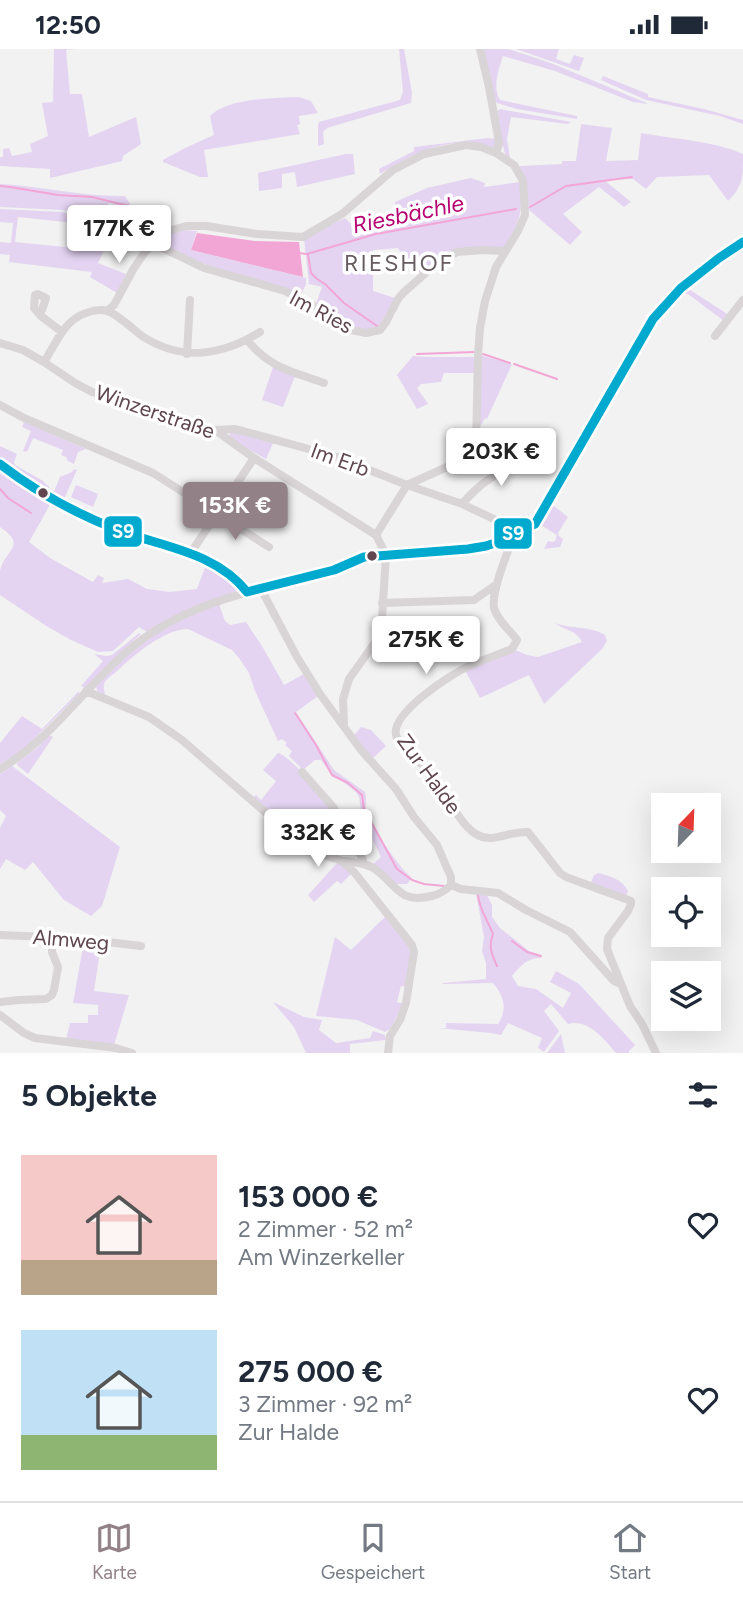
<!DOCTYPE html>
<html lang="de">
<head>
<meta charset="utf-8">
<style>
  body { margin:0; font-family:Figtree,sans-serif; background:#f2f2f3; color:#1f2937; height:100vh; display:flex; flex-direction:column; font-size:26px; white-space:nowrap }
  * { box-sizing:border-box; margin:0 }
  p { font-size:23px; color:#747a83 }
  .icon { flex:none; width:38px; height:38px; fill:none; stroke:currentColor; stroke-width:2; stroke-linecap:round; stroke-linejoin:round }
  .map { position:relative; height:1004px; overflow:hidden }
  .sheet { display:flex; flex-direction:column; background:#fff; flex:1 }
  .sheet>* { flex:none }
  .needle { width:46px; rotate:23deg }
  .controls { position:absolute; left:651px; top:744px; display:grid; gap:14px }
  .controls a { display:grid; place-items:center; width:70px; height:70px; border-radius:0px; background:#fff; box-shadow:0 7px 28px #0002; font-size:35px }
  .price { position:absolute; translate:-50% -60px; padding:0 16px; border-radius:7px; background:#fff; color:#222; font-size:23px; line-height:46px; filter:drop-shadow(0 2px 4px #0008) }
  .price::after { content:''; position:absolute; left:50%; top:42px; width:21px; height:16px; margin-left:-10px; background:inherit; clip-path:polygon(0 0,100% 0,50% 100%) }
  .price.active { background:#928288; color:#fff }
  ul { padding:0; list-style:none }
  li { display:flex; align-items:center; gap:21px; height:175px; padding:0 21px }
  li span { display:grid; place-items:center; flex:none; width:196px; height:140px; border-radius:0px; color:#555 }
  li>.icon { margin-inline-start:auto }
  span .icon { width:84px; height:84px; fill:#fffc; stroke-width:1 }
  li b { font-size:30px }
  h2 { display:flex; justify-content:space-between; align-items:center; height:84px; padding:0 21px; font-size:30px }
  .status { display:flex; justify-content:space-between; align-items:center; height:49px; padding:0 35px; background:#fff; direction:ltr }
  .status svg { height:19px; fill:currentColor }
  .tab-bar { display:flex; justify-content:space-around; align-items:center; height:98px; border-top:2px solid #e0e1e3; background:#fff; font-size:19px; color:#747a83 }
  .tab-bar a { display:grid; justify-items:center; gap:4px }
  .tab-bar .active { color:#928288 }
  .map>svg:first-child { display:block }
  .green { fill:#e4d4f2; fill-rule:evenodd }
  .water { fill:#f2a6d6 }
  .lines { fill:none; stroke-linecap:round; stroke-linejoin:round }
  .stream { stroke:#f2a6d6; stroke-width:2 }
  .minor { stroke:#d9d4d6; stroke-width:8 }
  .bus-1-casing { stroke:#fff; stroke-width:14 }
  .bus-1 { stroke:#00a9ce; stroke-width:9 }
  .bus-dot { fill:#5f464f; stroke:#fff; stroke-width:2.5 }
  .labels { text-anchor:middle; stroke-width:7; stroke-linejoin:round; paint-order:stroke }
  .street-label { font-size:21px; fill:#5f464f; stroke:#fff }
  .water-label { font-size:23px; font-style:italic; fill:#b60272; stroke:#fff }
  .neighbourhood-label { font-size:23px; letter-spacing:2px; fill:#665c5f; stroke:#fff }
  .line-badge { stroke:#fff; stroke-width:2.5 }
  .badge-label { font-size:19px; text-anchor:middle; font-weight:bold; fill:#fff }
</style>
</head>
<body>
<div class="status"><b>12:50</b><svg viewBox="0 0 49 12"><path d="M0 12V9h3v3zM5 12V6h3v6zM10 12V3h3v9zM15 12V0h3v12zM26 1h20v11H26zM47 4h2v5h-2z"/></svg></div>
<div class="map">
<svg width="743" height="1004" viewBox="0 0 743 1004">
  <rect width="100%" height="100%" fill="#f1f2f1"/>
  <!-- green -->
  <path class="green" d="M54 0H76L66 1 70 45H82L89 88 136 68 141 95 123 107 122 112 50 129V120L0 117V108H3V100L9 99 12 107 32 103 30 95 48 87 42 54 53 53Z
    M399 0H404L412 44 411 54 327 79 323 83 324 95 318 97V76L319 73 400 51 403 43Z
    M482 0H508L527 6 556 16 649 55 633 53 555 22 503 7C499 20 492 38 500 51L577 67V70L517 60 497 54 495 52Z
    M516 0H559L556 10 570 15 574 6 584 9 579 22Z
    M603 27 648 45V48L704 60 743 71V75L720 67 646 51 601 31Z
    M299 48 311 52 318 64 299 67 300 75 297 76 300 85 204 101 208 128H200L163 113V111L185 99 214 86 210 67C228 49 274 49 299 48Z
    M500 60 505 61 571 73 568 75 511 68 507 90 510 109 506 107C501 93 499 77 497 62Z
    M581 75 612 79 606 112 638 111 641 84C673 90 714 92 743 105 743 129 743 137 728 152L709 126 657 128 646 140 633 130 604 131 631 153 624 158 599 138 563 165 582 183 570 196 528 160 526 135 518 119 520 117 562 115V112H576Z
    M488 89 497 90 494 100C483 98 472 94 461 94 431 95 404 110 380 125L379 120 414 102V98Z
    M346 105H353L355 125 297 138 295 123 282 125V139L259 142 258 124Z
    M471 129 485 134 484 138 520 133C523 167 520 171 504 200H466L421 225 408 215 398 199 373 201V242L395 249 378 279C354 285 335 267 316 255L322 238 309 235 304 189 345 169 351 175 355 187 394 179 395 153 427 139Z
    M0 135C42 137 83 148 125 147L130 155V159L109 154 105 164 124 172V176L121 178 63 161 0 158Z
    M0 160 62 163 76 166 115 179 98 214 126 225 117 244 90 228 92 223 9 213 10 206 0 205V193L11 194 13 174 0 173ZM18 168 83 175 110 182V184L104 195H98L95 201 15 193Z
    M181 181 197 182 191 201 306 229V235L301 246 189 210 166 197 162 193 164 189Z
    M687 239 729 266 724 272 688 245H681Z
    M480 306 512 315 487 370 485 369 481 376 479 375Z
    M413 307 427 308H474V324H444L441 333 421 335 417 339 428 355 417 360 397 326Z
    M273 318 295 327 283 358 262 351Z
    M24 373 86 400 78 403 74 415 68 412 66 408 61 406 63 401 33 389 27 403 23 402 31 382 22 378Z
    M481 381 527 395 518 407 480 395 479 383Z
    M231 383 274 392 266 410 232 391 229 387Z
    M0 397 17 405 14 413 15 416 43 432 49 438V441L16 422 0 409Z
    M74 420 77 421 64 450 53 445 60 428 72 423Z
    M0 421 26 440 51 454 29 493 50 509 93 533 98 526 104 529 102 534 128 530 147 540 170 543 197 540 206 516 223 524 238 535V539L235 543C204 554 174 564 147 583L139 578 113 602 98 603 71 591 48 578 0 546C0 538 0 529 0 522 5 500 28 497 0 478Z
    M76 436 98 445 93 458 71 448Z
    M550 454 568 468 558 484 559 487 563 490 560 498 544 500 548 492 552 493 555 492 557 486 539 475Z
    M219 555 225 572 230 576 246 573 262 597 284 636 304 625 318 647 296 663 334 721 365 743C367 749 365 754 366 760 372 778 398 818 412 829L407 835H396L372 816 381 808 362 768 359 748 356 743 342 732 333 728 321 711H315L303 721 289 707 292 702 285 696 287 694 282 690 278 692 255 642 249 624 239 609 232 601 188 580C164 580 133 607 116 623 112 626 105 631 104 635 103 637 105 645 105 646L97 642 96 636 130 602 168 576Z
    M555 574C570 580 591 577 605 586L607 592 602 600 544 655 529 626 480 649 465 621 515 601 527 606 538 608 582 593C577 581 563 581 555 574Z
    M139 584 141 585 108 615 86 639 81 637 103 612 94 605 106 607 112 606Z
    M79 642V645L23 701 0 715V694L22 667 42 680Z
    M361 678 371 681 386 697 372 710 354 686Z
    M49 686 53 688 28 725 17 716V714L38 698Z
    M278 704C290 707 321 744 329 755 333 761 336 769 339 776L329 785 315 773 300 791 253 749 256 746 261 751 276 732 263 721Z
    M12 717 120 798 102 857 91 867 64 851 33 813 25 821 6 810 0 820V779L6 767 0 761V725Z
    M338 813 352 824 341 835 337 832 314 853 308 846Z
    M599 824C611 828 622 830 628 842L626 847 590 836 594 826Z
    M476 844H486L492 856V868L500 879 529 902 541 906V909C527 909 520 917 512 927L518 937 536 940 563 959 571 944 550 933 556 922 579 935 635 996 629 1002V1004H616C605 991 588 969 568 975L551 955 544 962 559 982 544 1003 538 999 542 989 508 974 501 986 491 984 438 979H446V974L498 975C508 960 504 947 493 934L443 935V934L486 930V914L482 902 484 888Z
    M386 867 409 898 410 906 407 938 401 937 397 953 404 955 390 980 385 983 357 971 316 967 335 888 351 901Z
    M84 892 101 896 94 942 129 946 114 996 66 991 70 974H88V966H98V956L73 954Z
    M273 953 304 968 322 971 319 981 336 994 370 989 373 982 385 986 386 991 350 995V1004H306L294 978Z
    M561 985 565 1004H547Z"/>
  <!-- water -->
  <path class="water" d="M197 184 255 192 299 193 303 228 191 201Z"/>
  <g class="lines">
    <!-- stream -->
    <path class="stream" d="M0 137 10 138 58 146 92 148 129 157
      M530 158 566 137 632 128
      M136 159 149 166
      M298 204 307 205 376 185 516 160
      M308 206 311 224 317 230 325 235 344 254 377 277
      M417 305 474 303
      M483 305 510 314
      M514 315 557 330
      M0 440 8 449 31 464
      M295 664 316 696 332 726 348 734 362 746 364 760 397 820 412 831 424 835 444 837
      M478 846C479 860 488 872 493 885 488 898 492 906 497 917
      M512 892 527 903 541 907"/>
    <!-- minor -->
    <path class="minor" d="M480 0 489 38 498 88 499 95 496 104
      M152 194 204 219 285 242 316 258 351 281 366 284 380 281 386 273 398 250 403 244 436 215 457 203 483 201 505 202
      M107 262 114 256 134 219 145 203 162 186 172 181 186 177H206L257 185 303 188 342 165 393 121 424 105 466 96 481 98 496 104 514 116 523 132 525 166 518 182 496 218 485 252 480 279 478 306 476 396 469 406 458 413 407 436 376 486
      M39 263 42 261 46 249 38 245 35 246 34 259 41 267 62 283
      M715 287 743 251
      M247 291C270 319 291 322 324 334
      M0 294 23 301 44 313 75 334 92 343 215 381 254 409 376 486 386 506 381 585 349 630 343 650 344 675
      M187 305 190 251
      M44 313C53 299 62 278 76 269 83 264 98 259 107 262 116 264 134 281 142 287 182 313 221 307 260 283
      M0 356 24 369 153 424 269 498
      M215 381 234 380 243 382 334 407 407 436 462 455 515 480V483C509 500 491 542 494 559 497 571 510 581 517 591L512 600C497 606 482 611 467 618 450 626 391 664 396 686 399 698 412 705 420 714 426 718 430 724 435 730 450 748 464 791 491 789 503 788 516 782 528 783L560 824 566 828 631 852V855L628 862 608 889 607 900 630 957 642 975 656 1004
      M0 415C26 436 54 450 84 465 95 470 106 476 118 481 153 495 229 509 247 543
      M462 455C470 446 478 437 488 431 499 423 511 417 521 407
      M190 505 254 409
      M261 540 297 608 320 645 361 701 396 740 414 768 437 796 451 828V836C445 842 440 845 432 847 399 855 398 837 375 820 366 814 353 813 342 812
      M382 554 474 551 497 535
      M86 642 149 668 182 691 309 801 319 805 340 811 354 823 412 896 414 903 406 954 400 971 390 987 388 1004
      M0 720C65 682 101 609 168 574 219 546 276 537 330 522 342 519 353 510 365 508 373 506 383 506 392 505 421 504 459 505 487 497 504 492 519 481 535 475L653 270 681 239 719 209 743 193
      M302 723 334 759 340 776 359 803 363 811V815
      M451 836 461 840 498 844 526 861 570 883 614 932 621 935
      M0 886 73 889 141 897
      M0 953 19 951 46 950 52 946 54 941 58 918 52 903V888
      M0 966 24 984 35 989 116 999 132 1004"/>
    <!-- bus-1 casing -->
    <g class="bus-1-casing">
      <path id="bus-1" d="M0 415C35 442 77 465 118 481 162 498 216 503 247 543
        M247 543 334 521 364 508 468 500 486 497 501 492 515 483 535 475 653 270 681 239 719 209 743 193"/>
    </g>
    <!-- bus-1 -->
    <use href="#bus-1" class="bus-1"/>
  </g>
  <!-- markers -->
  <g class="bus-dot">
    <circle cx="43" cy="444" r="6"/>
    <circle cx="372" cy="507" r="6"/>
  </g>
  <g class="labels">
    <!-- street labels -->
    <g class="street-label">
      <text transform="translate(321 263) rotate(28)" y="7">Im Ries</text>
      <text transform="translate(155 363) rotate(19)" y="7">Winzerstraße</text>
      <text transform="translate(340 411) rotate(20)" y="7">Im Erb</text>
      <text transform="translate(429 725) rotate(54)" y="7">Zur Halde</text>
      <text transform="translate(71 891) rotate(5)" y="7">Almweg</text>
    </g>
    <!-- water labels -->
    <g class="water-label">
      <text transform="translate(408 165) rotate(-12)" y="8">Riesbächle</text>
    </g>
    <!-- neighbourhood labels -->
    <g class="neighbourhood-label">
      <text x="399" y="222">RIESHOF</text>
    </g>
  </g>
  <g class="line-badge">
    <rect x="103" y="466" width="40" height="33" rx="7" fill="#00a9ce"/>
    <rect x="493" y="468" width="40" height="33" rx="7" fill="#00a9ce"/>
  </g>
  <g class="badge-label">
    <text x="123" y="489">S9</text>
    <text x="513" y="491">S9</text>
  </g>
</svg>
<div class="controls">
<a><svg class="needle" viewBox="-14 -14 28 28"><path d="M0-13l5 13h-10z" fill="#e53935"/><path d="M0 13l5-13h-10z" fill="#747a83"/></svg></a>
<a><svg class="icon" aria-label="locate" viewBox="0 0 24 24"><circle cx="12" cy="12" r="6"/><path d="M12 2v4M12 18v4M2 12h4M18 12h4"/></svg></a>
<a><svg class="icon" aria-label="layers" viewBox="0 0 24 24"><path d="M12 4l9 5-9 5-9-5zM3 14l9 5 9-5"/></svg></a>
</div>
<b class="price" style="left:119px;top:216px">177K €</b>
<b class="price" style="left:501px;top:439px">203K €</b>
<b class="price active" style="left:235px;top:493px">153K €</b>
<b class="price" style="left:426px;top:627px">275K €</b>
<b class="price" style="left:318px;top:820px">332K €</b>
</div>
<section class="sheet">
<h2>5 Objekte<svg class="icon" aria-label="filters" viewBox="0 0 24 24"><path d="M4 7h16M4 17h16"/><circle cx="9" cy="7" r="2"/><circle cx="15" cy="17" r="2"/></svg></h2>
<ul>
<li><span style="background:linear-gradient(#f6c9c9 75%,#b9a48a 0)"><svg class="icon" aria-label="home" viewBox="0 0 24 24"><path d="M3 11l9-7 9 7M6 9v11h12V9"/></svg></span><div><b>153 000 €</b><p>2 Zimmer · 52 m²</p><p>Am Winzerkeller</p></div><svg class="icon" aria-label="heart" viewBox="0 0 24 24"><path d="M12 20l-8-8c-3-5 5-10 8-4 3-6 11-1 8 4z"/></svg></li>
<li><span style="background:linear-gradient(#bfe0f5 75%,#8fb573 0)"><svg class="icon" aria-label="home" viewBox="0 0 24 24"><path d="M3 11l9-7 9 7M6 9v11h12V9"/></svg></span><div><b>275 000 €</b><p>3 Zimmer · 92 m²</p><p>Zur Halde</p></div><svg class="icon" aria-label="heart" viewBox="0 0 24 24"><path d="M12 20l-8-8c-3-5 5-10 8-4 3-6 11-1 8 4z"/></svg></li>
</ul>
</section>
<nav class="tab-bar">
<a class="active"><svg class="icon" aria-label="map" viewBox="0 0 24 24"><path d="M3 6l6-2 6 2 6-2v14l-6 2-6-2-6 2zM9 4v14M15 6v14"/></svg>Karte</a>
<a><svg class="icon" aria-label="saved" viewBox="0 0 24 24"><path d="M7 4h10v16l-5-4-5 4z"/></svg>Gespeichert</a>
<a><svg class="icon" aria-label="home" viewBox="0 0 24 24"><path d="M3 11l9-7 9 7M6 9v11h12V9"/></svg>Start</a>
</nav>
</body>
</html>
